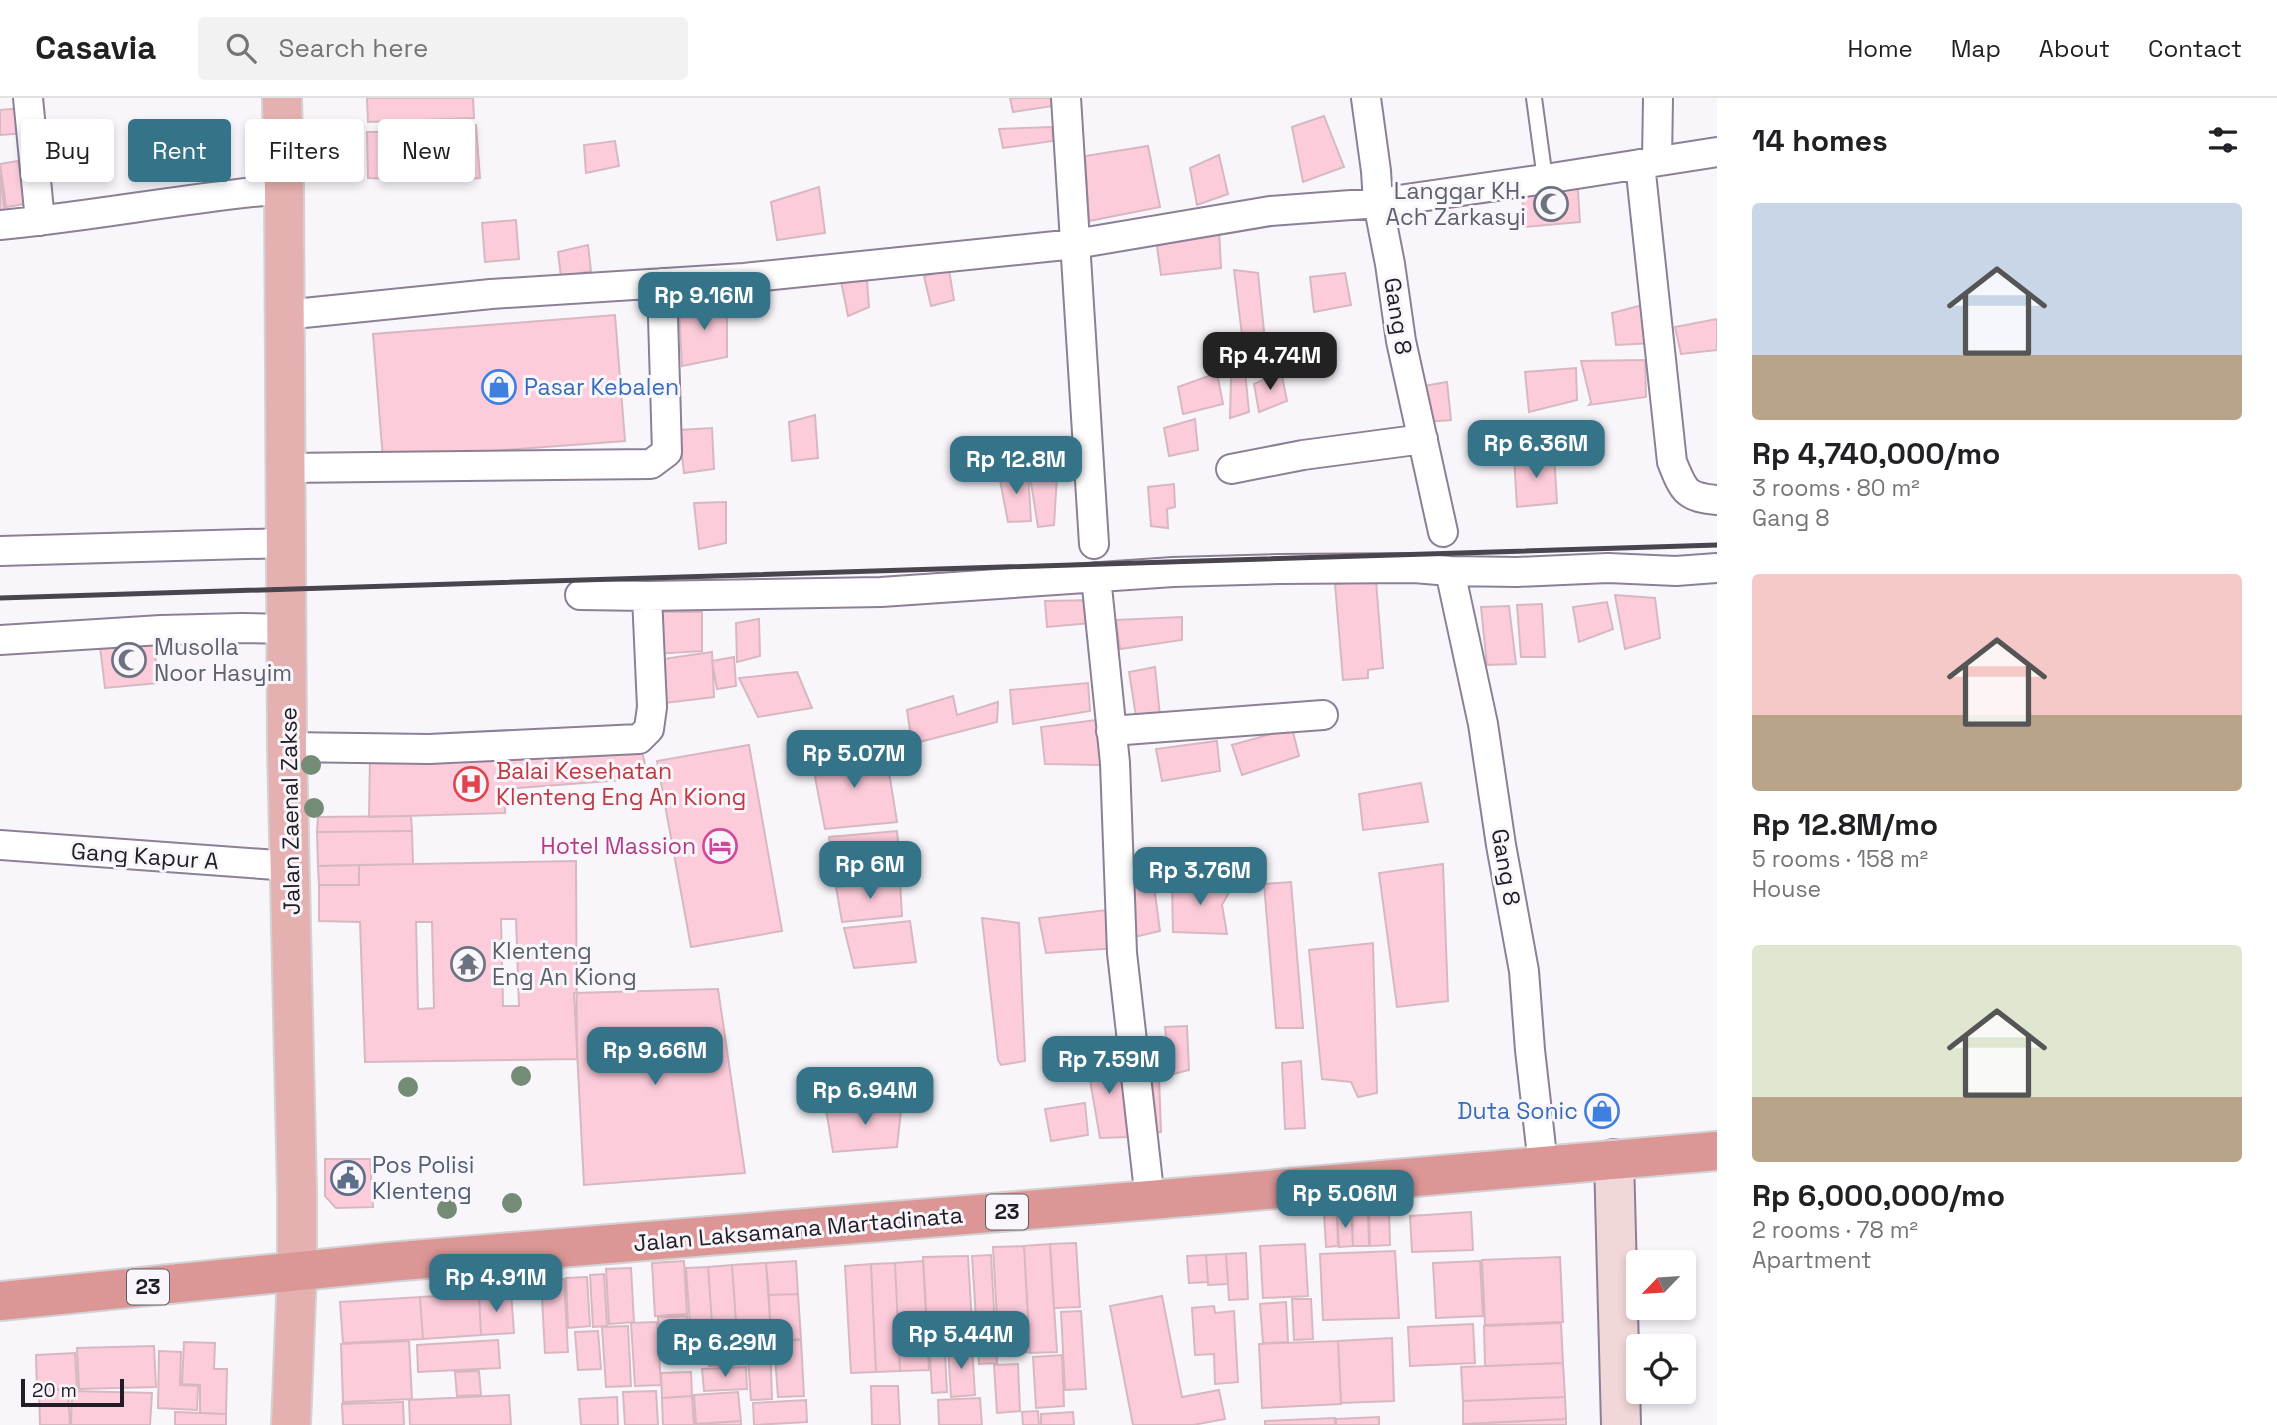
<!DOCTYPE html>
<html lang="en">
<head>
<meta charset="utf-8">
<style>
  body { margin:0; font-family:"Space Grotesk",sans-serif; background:#f2f2f2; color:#202124; height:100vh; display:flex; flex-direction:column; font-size:26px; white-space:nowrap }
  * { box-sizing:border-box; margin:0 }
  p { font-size:23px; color:#757577 }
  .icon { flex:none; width:38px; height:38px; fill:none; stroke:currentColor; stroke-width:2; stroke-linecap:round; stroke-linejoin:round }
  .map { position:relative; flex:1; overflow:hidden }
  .drawer { display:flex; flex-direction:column; background:#fff; width:560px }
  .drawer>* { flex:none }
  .banner { position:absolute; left:21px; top:21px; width:665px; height:63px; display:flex; gap:14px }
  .needle { width:46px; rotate:245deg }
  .fabs { position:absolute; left:1626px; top:1152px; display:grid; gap:14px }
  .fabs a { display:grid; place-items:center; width:70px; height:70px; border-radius:7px; background:#fff; box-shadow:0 4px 10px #0003; font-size:35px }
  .scale { position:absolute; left:21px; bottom:18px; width:103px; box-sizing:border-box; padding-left:7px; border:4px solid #211c25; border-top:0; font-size:19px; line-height:24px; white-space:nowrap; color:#211c25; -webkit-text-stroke:5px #f9f6fb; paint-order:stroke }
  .price { position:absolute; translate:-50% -60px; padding:0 16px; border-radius:14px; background:#357389; color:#fff; font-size:23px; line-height:46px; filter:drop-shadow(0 2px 4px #0008) }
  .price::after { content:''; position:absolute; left:50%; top:42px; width:21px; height:16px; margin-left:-10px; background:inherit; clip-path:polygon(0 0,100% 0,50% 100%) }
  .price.selected { background:#222; color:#fff }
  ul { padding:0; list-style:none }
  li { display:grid; align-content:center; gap:14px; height:371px; padding:0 35px }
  li span { display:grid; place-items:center; height:217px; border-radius:7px; color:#555 }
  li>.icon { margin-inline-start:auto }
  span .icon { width:126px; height:126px; fill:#fffc; stroke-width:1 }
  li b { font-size:30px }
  h2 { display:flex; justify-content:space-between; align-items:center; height:84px; padding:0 35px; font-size:30px }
  .tag { padding:0 24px; border-radius:7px; background:#fff; box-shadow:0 4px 10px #0003; font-size:24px; line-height:63px }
  .tag.selected { background:#357389; color:#fff }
  header { display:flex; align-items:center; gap:42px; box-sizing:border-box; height:98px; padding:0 35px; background:#fff; border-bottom:2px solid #e0e0e0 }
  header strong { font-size:33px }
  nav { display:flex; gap:38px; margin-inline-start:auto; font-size:24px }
  .search { width:490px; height:63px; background:#f2f2f2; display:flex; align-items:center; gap:18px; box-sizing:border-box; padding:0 24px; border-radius:7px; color:#757577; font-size:26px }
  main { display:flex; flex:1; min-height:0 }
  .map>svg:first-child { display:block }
  .building { fill:#fdccdb; stroke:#d7b8c1; stroke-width:2; fill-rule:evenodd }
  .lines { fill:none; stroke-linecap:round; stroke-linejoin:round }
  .service-casing { stroke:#8c7f96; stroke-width:18 }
  .minor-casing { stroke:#8c7f96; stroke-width:32 }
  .secondary-casing { stroke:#8c7f96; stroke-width:42 }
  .primary-casing { stroke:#d3d2d3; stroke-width:42 }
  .trunk-casing { stroke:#d3d2d3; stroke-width:42 }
  .service { stroke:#fff; stroke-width:14 }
  .minor { stroke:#fff; stroke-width:28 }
  .secondary { stroke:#f2d7d8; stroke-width:38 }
  .primary { stroke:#e5b0b0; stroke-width:38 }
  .trunk { stroke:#dc9696; stroke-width:38 }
  .rail { stroke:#49444d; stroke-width:5 }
  .tree { fill:#748b76 }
  .labels { text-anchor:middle; stroke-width:6; stroke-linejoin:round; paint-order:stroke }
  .shield { fill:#f9f6fb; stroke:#625d65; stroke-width:2 }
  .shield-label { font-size:21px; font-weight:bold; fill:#211c25 }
  .worship-label { font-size:23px; fill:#5b616d; stroke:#f9f6fb; text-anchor:start }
  .street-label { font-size:23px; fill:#211c25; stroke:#f9f6fb }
  .shop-label { font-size:23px; fill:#366cbe; stroke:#f9f6fb; text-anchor:start }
  .health-label { font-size:23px; fill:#be3a42; stroke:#f9f6fb; text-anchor:start }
  .hotel-label { font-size:23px; fill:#b23c85; stroke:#f9f6fb; text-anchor:end }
  .service-label { font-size:23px; fill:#4e5e75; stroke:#f9f6fb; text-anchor:start }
</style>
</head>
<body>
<header>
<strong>Casavia</strong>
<div class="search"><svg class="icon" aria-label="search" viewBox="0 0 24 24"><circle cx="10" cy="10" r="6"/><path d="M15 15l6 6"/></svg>Search here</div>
<nav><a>Home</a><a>Map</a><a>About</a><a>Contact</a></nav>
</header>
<main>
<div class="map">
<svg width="1717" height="1327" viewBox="0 0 1717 1327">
  <rect width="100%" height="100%" fill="#f9f6fb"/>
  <!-- building -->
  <path class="building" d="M367 0H473L474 20 368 24Z
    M1010 0H1053V8L1013 14Z
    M23 10 25 35 0 37V12Z
    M1324 18 1344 69 1303 84 1292 29Z
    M476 27 480 80 437 83 432 31Z
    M1052 29 1053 43 1003 50 999 31Z
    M367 34H428V44L415 46 418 82 368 80Z
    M615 43 619 68 586 75 584 47Z
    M1148 48 1160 109 1089 123 1085 58Z
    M1219 57 1228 96 1197 107 1190 70Z
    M18 63 25 106 6 109 0 66Z
    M0 76 5 117 0 118Z
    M1577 79 1580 124 1525 129 1521 88Z
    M819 89 825 135 777 142 771 104Z
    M516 122 519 161 485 164 482 125Z
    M1219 131 1221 170 1161 177 1157 148Z
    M588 147 591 173 561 179 558 154Z
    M866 170 869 209 848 218 840 178Z
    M949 172 954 202 931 208 924 178Z
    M1234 172 1258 175 1267 263 1245 261Z
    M1345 175 1351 207 1314 214 1310 179Z
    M727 201V259L682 268 679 210Z
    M1646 206 1653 245 1616 247 1612 215Z
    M615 217 625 343 383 361 373 236Z
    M1717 221V252L1681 256 1675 229Z
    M1645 262 1646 299 1589 307 1591 304 1581 263Z
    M1576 270 1577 302 1529 314 1525 274Z
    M1245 273 1249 314 1230 320 1231 280Z
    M1281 273 1287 303 1259 314 1254 286Z
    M1217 275 1223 306 1183 316 1178 289Z
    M1447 284 1451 322 1426 324 1418 289Z
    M815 317 818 360 792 363 789 324Z
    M1195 321 1198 352 1169 358 1164 330Z
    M1517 323H1549L1555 351 1518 355Z
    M712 330 714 371 684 375 679 332Z
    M1554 354 1557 405 1517 409 1514 359Z
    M1028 373 1031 423 1008 424 999 377Z
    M1030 378H1057L1054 427 1038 429Z
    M1174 386 1175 409 1167 411 1168 430 1151 428 1148 389Z
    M726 404V445L699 451 694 405Z
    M1376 483 1383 570 1368 572V580L1343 582 1335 486Z
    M1615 497 1655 500 1660 540 1625 551Z
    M1095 502 1091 525 1047 529 1045 503Z
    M1607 504 1613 531 1579 544 1573 509Z
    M1542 506 1545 559H1521L1517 507Z
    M1509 508 1516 566 1487 567 1481 509Z
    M656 514H702V553L654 556Z
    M1182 519V542L1120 551 1116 522Z
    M759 521 760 558 737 564 736 525Z
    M153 535 158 585 105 590 99 540Z
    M712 554 714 599 665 605 656 562Z
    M734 559 736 588 717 591 712 563Z
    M1155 569 1160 618H1136L1129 574Z
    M797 574 812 610 758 619 739 580Z
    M1088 585 1090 613 1013 626 1010 592Z
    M953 598 957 617 998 604 997 624 912 646 907 612Z
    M1105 621 1103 667 1045 666 1041 629Z
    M1292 630 1299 658 1242 677 1232 647Z
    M1217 643 1220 673 1162 683 1156 651Z
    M640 644 648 680 506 691 505 715 369 719 370 656Z
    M749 647 782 833 691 849 657 663Z
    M886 655 897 724 825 731 811 658Z
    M1421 685 1428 724 1363 732 1359 696Z
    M411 718 412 733 317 734 318 719Z
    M412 733 413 766 318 768 317 734Z
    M897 733 901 775 835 783 829 739Z
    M576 763 577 961 365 964 360 824 319 823V787H359V767ZM501 821H516L519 908H503ZM416 824H432L434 910 418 911Z
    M1443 766 1448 903 1397 909 1379 775Z
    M359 767V787H319L318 768Z
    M1236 782 1222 807 1227 836 1173 834 1172 787Z
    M900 783 902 818 842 824 836 789Z
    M1291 784 1303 930H1276L1264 786Z
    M1154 788 1160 833 1134 839 1132 790Z
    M1115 811 1117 850 1046 855 1039 820Z
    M982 820 1019 825 1025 963 1001 967 998 962Z
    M910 823 916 864 854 870 844 830Z
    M1373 845 1377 995 1358 999 1351 984 1322 981 1309 852Z
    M718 891 745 1075 584 1087 574 895Z
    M1187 928 1189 972 1170 977 1165 929Z
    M1158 951 1161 1034 1152 1035 1147 952Z
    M1086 959H1120L1129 1039 1100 1040Z
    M1301 963 1305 1030 1285 1031 1282 965Z
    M902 1004 897 1049 833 1054 826 1011Z
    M1085 1005 1088 1037 1051 1043 1045 1011Z
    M325 1061H370L373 1109 336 1110 325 1098Z
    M1352 1113H1368L1369 1148H1353Z
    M1369 1113H1389L1390 1147 1370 1148Z
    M1471 1114 1473 1152 1412 1154 1410 1118Z
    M1351 1115 1353 1148 1339 1149 1337 1116Z
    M1324 1116H1337L1338 1148 1326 1149Z
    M1076 1145 1080 1209 1054 1210 1050 1146Z
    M1050 1146 1057 1254 1030 1255 1024 1148Z
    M1305 1146 1308 1198 1263 1200 1260 1148Z
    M1024 1148 1030 1254 999 1256 993 1149Z
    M1395 1153 1399 1220 1323 1222 1320 1156Z
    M1246 1155 1248 1201 1229 1202 1226 1156Z
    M1226 1156 1228 1186 1208 1187 1206 1157Z
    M991 1157 997 1265 979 1266 972 1158Z
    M1206 1157 1208 1184 1189 1185 1187 1158Z
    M968 1158 973 1243 928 1245 923 1159Z
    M1560 1159 1563 1224 1485 1227 1482 1162Z
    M684 1163 687 1216 655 1218 652 1165Z
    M796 1163 798 1196 769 1197 766 1165Z
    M923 1163 929 1272 900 1273 895 1165Z
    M1480 1163 1483 1218 1436 1220 1433 1165Z
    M766 1165 771 1236 737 1238 732 1167Z
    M895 1165 900 1273 876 1274 871 1166Z
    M871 1166 876 1274 851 1275 845 1168Z
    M732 1167 737 1238 713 1239 708 1169Z
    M708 1169 713 1239 691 1241 686 1170Z
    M631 1170 634 1224 609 1226 606 1171Z
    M604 1176 607 1228 593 1229 590 1177Z
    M587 1179 590 1228 568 1230 566 1180Z
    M564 1181 568 1254 545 1255 541 1182Z
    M511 1194 514 1235 481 1237 479 1196Z
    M479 1196 481 1237 423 1241 420 1199Z
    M798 1196 801 1241 771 1243 769 1197Z
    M1162 1198 1182 1299 1219 1292 1225 1321 1193 1327H1133L1110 1208Z
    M420 1199 423 1241 343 1245 340 1204Z
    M1292 1201H1311L1313 1241 1294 1242Z
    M1286 1204 1288 1244 1263 1245 1260 1206Z
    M1214 1208 1215 1215 1234 1213 1238 1284 1215 1286 1214 1256 1195 1257 1192 1210Z
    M1081 1213 1086 1291 1065 1292 1061 1214Z
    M687 1218 689 1249 660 1250 658 1219Z
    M657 1224 661 1287 635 1288 631 1225Z
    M1561 1225 1563 1265 1485 1268 1484 1228Z
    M1473 1226 1475 1265 1410 1268 1408 1229Z
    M628 1228 631 1288 606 1289 602 1229Z
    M598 1233 601 1271 578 1272 575 1234Z
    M746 1240 747 1266 709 1268 708 1242Z
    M1392 1240 1394 1303 1341 1305 1338 1243Z
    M498 1242 500 1270 418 1274 417 1247Z
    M801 1242 804 1298 778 1299 774 1244Z
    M409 1243 412 1301 343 1304 341 1246Z
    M770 1243 772 1301 751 1302 747 1245Z
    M1338 1243 1341 1306 1262 1310 1259 1246Z
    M184 1244 215 1245 214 1271H227L226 1316 200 1315V1287L182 1286Z
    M154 1248 156 1289 79 1291 77 1250Z
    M972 1248 975 1297 951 1299 948 1249Z
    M159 1253 181 1254 180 1287 198 1288 197 1312 158 1310Z
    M75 1255 77 1291 37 1292 36 1257Z
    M945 1255 947 1294 932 1295 930 1256Z
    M1062 1257 1064 1308 1036 1310 1033 1259Z
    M1563 1265 1565 1299 1463 1303 1461 1269Z
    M1018 1266 1020 1313 997 1315 994 1267Z
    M746 1269 747 1291 704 1293 702 1271Z
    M479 1273 481 1297 457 1298 455 1274Z
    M691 1274 692 1298 662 1300 661 1275Z
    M871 1288H898L900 1327H872Z
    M39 1292H68L70 1327H40Z
    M72 1293 152 1295 150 1327H71Z
    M656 1293 658 1327H625L623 1294Z
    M738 1294 741 1323 696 1326 694 1297Z
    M509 1297 511 1327H410L409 1302Z
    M692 1298 694 1327H663L662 1300Z
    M617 1299 618 1327H581L579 1301Z
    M1565 1299 1566 1321 1463 1326V1303Z
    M980 1300 982 1327H939L938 1302Z
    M806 1302 807 1324 754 1327 753 1305Z
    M403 1304 404 1327H343L342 1306Z
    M1038 1313 1039 1327H1023L1022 1314Z
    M175 1314 226 1316V1327H175Z
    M1073 1314 1074 1327H1041V1316Z
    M1379 1319V1327H1336V1321Z
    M1335 1320V1327H1265V1323Z
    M1566 1321V1327H1463V1326Z
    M741 1323V1327H696V1326Z"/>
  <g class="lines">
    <!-- service casing -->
    <g class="service-casing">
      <path id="service" d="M1534 0 1545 81"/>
    </g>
    <!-- minor casing -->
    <g class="minor-casing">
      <path id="minor" d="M28 0 40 123
        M1066 0 1094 446
        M1366 0 1376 73 1378 105 1390 166 1401 243 1443 434
        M1657 63 1658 0
        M1640 66 1672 364C1684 393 1685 399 1717 402
        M0 127C95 118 189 99 284 91
        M284 217 491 196 744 180 1075 146 1270 113 1378 105 1545 81 1717 54
        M285 370 651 366 667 354 662 185
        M1231 371 1303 357 1423 341
        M0 453 286 445
        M1450 473 1483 626 1501 747 1524 873 1530 952 1543 1067
        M1096 479 1115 665 1122 855 1150 1102
        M580 497 647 498 881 494 1173 474 1279 471 1414 470 1450 473 1517 474 1608 470 1676 473 1717 470
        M0 542 161 532 242 530 287 531
        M1111 633 1323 617
        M287 649 429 651 639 641 649 631 652 609 647 498
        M0 747 290 768"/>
    </g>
    <!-- secondary casing -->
    <g class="secondary-casing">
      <path id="secondary" d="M1614 1061 1621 1327"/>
    </g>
    <!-- primary casing -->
    <g class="primary-casing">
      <path id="primary" d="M282 0 284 91 287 649 297 1095V1174L291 1327"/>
    </g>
    <!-- trunk casing -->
    <g class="trunk-casing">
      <path id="trunk" d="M0 1203 389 1164 1150 1102 1717 1053"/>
    </g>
    <!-- service -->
    <use href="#service" class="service"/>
    <!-- minor -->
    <use href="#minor" class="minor"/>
    <!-- secondary -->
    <use href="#secondary" class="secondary"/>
    <!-- primary -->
    <use href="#primary" class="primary"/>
    <!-- trunk -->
    <use href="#trunk" class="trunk"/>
    <!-- rail -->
    <path class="rail" d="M0 500 1717 447"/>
  </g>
  <!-- trees -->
  <g class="tree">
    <circle cx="311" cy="667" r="10"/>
    <circle cx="314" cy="710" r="10"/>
    <circle cx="521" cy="978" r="10"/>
    <circle cx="408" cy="989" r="10"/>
    <circle cx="512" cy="1105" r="10"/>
    <circle cx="447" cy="1111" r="10"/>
  </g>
  <!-- icons -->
  <defs>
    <g id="mosque-ring" transform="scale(1.75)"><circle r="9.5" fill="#f9f6fb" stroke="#6b7280" stroke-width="1.5"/><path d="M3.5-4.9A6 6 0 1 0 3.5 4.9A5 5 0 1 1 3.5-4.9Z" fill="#6b7280"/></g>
    <g id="shop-ring" transform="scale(1.75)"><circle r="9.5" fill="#f9f6fb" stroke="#3f7fe0" stroke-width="1.5"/><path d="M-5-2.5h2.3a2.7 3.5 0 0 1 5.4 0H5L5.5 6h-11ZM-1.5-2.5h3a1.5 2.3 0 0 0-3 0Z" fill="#3f7fe0"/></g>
    <g id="hospital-ring" transform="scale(1.75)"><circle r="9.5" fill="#f9f6fb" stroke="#e0444e" stroke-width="1.5"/><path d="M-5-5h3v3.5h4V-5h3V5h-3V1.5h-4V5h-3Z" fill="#e0444e"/></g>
    <g id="hotel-ring" transform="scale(1.75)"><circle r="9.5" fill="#f9f6fb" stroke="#d1479c" stroke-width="1.5"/><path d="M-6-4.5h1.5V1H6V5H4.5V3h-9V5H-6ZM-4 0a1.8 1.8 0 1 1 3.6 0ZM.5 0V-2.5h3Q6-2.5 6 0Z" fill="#d1479c"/></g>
    <g id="temple-ring" transform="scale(1.75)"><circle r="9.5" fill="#f9f6fb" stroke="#6b7280" stroke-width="1.5"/><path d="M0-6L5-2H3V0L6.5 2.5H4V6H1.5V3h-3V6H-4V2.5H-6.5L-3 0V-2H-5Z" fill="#6b7280"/></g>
    <g id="civic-ring" transform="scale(1.75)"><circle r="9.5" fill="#f9f6fb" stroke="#5c6f8a" stroke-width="1.5"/><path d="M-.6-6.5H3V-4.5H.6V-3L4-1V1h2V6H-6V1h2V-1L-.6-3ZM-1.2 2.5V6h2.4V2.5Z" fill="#5c6f8a"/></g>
  </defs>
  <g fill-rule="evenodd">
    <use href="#mosque-ring" x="1551" y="106"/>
    <use href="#shop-ring" x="499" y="289"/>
    <use href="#mosque-ring" x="129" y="562"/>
    <use href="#hospital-ring" x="471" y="686"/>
    <use href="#hotel-ring" x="720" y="748"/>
    <use href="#temple-ring" x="468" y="866"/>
    <use href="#shop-ring" x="1602" y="1013"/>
    <use href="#civic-ring" x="348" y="1080"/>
  </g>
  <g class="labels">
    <!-- shield labels -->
    <g class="shield">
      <rect x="986" y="1096.5" width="42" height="35" rx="5"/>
      <rect x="127" y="1171.5" width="42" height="35" rx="5"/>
    </g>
    <g class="shield-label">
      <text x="1007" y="1121">23</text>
      <text x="148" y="1196">23</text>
    </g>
    <!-- worship labels -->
    <g class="worship-label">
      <text x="1526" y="101" text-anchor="end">Langgar KH.<tspan x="1526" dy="26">Ach Zarkasyi</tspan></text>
      <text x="154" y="557">Musolla<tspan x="154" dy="26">Noor Hasyim</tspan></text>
      <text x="492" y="861">Klenteng<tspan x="492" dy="26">Eng An Kiong</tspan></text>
    </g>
    <!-- street labels -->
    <g class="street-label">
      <text transform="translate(1398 218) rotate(81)" y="8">Gang 8</text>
      <text transform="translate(290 713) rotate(-91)" y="8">Jalan Zaenal Zakse</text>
      <text transform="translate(145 758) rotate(4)" y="8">Gang Kapur A</text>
      <text transform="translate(1506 769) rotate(80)" y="8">Gang 8</text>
      <text transform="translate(798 1131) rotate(-5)" y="8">Jalan Laksamana Martadinata</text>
    </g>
    <!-- shop labels -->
    <g class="shop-label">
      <text x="524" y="297">Pasar Kebalen</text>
      <text x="1578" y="1021" text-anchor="end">Duta Sonic</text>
    </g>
    <!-- health labels -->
    <g class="health-label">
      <text x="496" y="681">Balai Kesehatan<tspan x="496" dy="26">Klenteng Eng An Kiong</tspan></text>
    </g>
    <!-- hotel labels -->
    <g class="hotel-label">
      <text x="696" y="756">Hotel Massion</text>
    </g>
    <!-- service labels -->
    <g class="service-label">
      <text x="372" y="1075">Pos Polisi<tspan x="372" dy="26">Klenteng</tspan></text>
    </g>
  </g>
</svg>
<div class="fabs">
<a><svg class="needle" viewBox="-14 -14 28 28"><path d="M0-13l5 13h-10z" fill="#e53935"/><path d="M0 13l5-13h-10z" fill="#757577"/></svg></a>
<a><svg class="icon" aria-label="locate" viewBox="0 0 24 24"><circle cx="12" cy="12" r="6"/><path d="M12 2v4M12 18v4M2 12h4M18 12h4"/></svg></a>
</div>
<div class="scale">20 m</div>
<b class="price" style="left:704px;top:234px">Rp 9.16M</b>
<b class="price selected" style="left:1270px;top:294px">Rp 4.74M</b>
<b class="price" style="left:1536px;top:382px">Rp 6.36M</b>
<b class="price" style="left:1016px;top:398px">Rp 12.8M</b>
<b class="price" style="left:854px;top:692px">Rp 5.07M</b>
<b class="price" style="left:870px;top:803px">Rp 6M</b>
<b class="price" style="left:1200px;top:809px">Rp 3.76M</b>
<b class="price" style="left:655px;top:989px">Rp 9.66M</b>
<b class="price" style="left:1109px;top:998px">Rp 7.59M</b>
<b class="price" style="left:865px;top:1029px">Rp 6.94M</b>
<b class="price" style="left:1345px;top:1132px">Rp 5.06M</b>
<b class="price" style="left:496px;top:1216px">Rp 4.91M</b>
<b class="price" style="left:961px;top:1273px">Rp 5.44M</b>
<b class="price" style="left:725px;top:1281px">Rp 6.29M</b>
<div class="banner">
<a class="tag">Buy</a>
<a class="tag selected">Rent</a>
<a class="tag">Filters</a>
<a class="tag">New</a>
</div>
</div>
<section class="drawer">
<h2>14 homes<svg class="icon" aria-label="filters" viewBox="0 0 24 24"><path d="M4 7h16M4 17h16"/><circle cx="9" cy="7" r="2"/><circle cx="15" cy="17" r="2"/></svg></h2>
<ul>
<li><span style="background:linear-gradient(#c9d6e8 70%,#b9a48a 0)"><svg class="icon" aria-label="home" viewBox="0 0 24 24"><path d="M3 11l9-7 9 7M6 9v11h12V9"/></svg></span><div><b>Rp 4,740,000/mo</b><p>3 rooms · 80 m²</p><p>Gang 8</p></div></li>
<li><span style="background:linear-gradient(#f6c9c9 65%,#b9a48a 0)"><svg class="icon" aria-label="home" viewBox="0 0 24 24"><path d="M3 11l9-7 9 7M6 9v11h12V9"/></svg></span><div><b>Rp 12.8M/mo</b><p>5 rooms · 158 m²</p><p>House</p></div></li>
<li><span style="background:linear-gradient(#dfe7d0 70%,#b9a48a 0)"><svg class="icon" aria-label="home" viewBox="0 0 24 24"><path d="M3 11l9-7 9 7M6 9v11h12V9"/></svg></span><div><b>Rp 6,000,000/mo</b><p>2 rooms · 78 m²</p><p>Apartment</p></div></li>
</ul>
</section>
</main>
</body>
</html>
